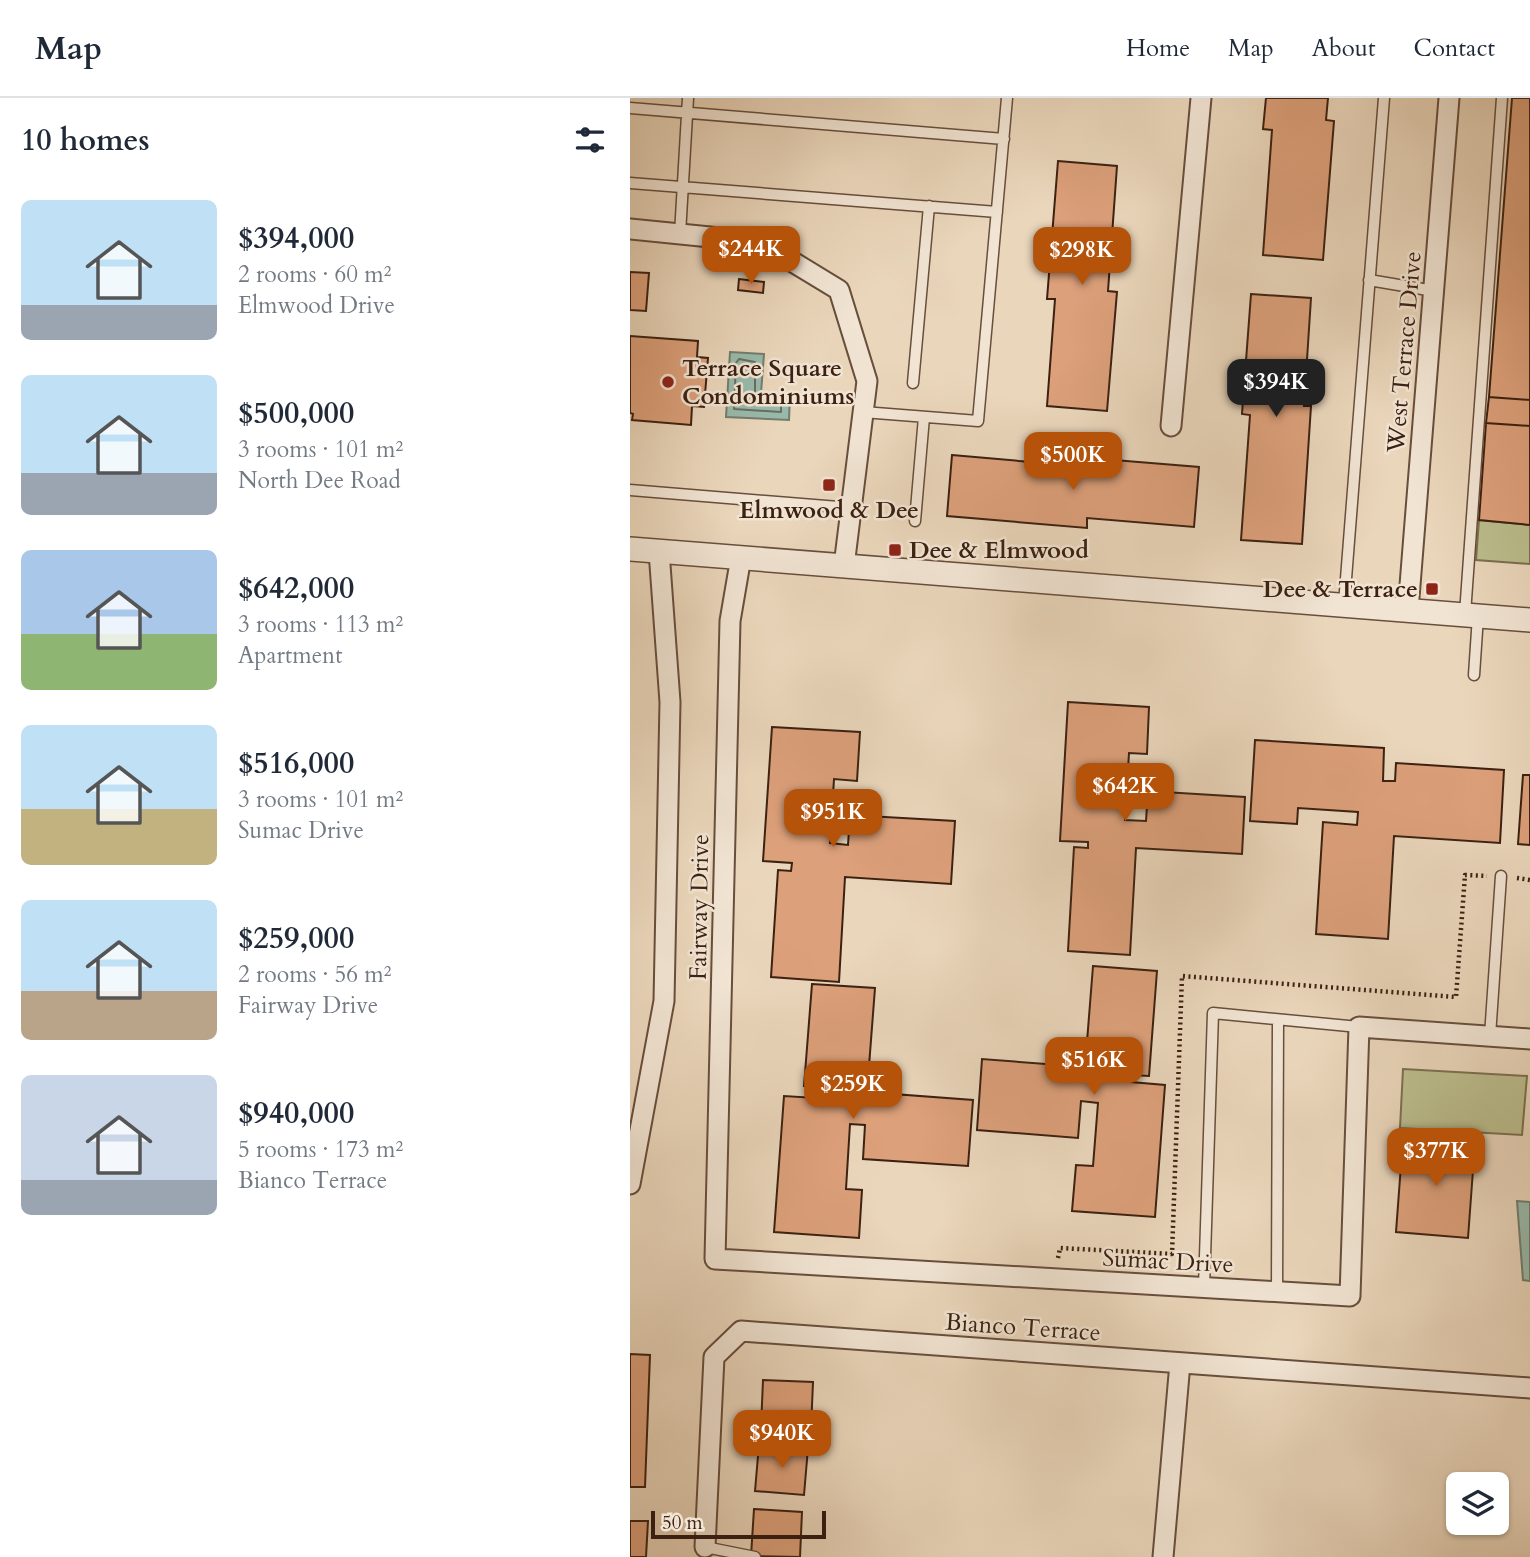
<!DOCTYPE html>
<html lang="en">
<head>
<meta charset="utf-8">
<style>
  body { margin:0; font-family:Cardo,serif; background:#f2f2f3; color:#1f2937; height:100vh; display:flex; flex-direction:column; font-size:26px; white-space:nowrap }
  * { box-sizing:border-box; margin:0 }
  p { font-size:23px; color:#747a83 }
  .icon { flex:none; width:38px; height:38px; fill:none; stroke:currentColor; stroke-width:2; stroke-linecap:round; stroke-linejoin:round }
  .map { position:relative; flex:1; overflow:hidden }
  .panel { display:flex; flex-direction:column; background:#fff; width:630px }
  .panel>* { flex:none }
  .buttons { position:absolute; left:816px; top:1374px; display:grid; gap:14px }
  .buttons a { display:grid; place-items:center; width:63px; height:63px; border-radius:10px; background:#fff; box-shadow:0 2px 5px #0004; font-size:35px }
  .scale { position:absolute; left:21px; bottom:18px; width:175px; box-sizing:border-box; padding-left:7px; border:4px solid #3c2112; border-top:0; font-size:19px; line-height:24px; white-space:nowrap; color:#3c2112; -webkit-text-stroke:5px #f1e4d3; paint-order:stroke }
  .price { position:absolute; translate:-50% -60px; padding:0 16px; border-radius:14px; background:#b45309; color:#fff; font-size:23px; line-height:46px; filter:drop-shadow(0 2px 4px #0008) }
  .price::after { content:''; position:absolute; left:50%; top:42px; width:21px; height:16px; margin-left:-10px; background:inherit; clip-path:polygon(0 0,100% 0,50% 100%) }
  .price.on { background:#222; color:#fff }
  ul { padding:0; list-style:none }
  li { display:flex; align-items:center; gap:21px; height:175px; padding:0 21px }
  li span { display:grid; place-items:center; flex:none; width:196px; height:140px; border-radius:10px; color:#555 }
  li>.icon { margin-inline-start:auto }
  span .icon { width:84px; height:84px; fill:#fffc; stroke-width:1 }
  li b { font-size:30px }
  h2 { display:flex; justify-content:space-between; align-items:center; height:84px; padding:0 21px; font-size:30px }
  header { display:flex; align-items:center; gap:42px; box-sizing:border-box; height:98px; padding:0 35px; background:#fff; border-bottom:2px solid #e0e1e3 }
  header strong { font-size:33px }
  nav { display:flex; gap:38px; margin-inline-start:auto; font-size:24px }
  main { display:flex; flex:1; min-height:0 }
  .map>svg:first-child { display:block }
  .green { fill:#bbbd8d; stroke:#7c6f50; stroke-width:2 }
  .water { fill:#98baab; stroke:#737d6e; stroke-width:2 }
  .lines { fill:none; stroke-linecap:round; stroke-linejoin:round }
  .shore { stroke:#6a6e5e; stroke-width:2 }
  .building { fill:#dca07a; stroke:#3c2112; stroke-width:2 }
  .service-casing { stroke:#684e3c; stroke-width:13 }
  .minor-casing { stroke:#684e3c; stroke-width:23 }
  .tertiary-casing { stroke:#684e3c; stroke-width:26 }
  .path { stroke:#3c2112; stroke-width:4.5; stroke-dasharray:2 3.5; stroke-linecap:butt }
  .service { stroke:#f1e4d3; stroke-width:10 }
  .minor { stroke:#f1e4d3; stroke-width:19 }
  .tertiary { stroke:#f1e4d3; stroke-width:23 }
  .poi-dot { fill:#8f2418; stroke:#f1e4d3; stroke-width:2.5 }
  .labels { text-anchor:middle; stroke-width:5; stroke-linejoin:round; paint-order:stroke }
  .street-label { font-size:24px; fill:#3c2112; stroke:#f1e4d3 }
  .poi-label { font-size:24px; font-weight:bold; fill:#3c2112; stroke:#f1e4d3; text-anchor:start }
</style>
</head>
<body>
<header>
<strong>Map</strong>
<nav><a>Home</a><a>Map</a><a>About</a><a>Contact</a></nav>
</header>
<main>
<section class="panel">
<h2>10 homes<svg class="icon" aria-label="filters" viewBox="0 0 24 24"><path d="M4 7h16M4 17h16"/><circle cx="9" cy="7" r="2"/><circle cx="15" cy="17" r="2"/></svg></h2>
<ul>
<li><span style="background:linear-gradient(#bfe0f5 75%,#9aa5b1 0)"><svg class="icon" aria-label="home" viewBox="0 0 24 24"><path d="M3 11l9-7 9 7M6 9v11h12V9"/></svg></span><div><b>$394,000</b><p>2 rooms · 60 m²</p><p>Elmwood Drive</p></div></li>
<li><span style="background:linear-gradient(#bfe0f5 70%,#9aa5b1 0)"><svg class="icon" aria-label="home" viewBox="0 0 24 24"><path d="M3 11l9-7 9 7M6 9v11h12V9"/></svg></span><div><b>$500,000</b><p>3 rooms · 101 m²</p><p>North Dee Road</p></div></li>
<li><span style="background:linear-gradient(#a9c7e8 60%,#8fb573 0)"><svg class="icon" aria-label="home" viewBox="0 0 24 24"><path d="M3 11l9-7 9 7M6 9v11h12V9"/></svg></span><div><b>$642,000</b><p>3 rooms · 113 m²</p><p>Apartment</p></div></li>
<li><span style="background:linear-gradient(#bfe0f5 60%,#c2b280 0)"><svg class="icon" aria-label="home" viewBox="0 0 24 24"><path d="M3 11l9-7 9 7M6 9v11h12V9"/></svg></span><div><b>$516,000</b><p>3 rooms · 101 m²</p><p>Sumac Drive</p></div></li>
<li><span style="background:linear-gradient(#bfe0f5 65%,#b9a48a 0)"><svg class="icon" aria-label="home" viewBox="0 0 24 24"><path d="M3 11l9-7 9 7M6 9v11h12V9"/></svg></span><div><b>$259,000</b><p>2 rooms · 56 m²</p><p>Fairway Drive</p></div></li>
<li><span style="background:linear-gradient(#c9d6e8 75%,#9aa5b1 0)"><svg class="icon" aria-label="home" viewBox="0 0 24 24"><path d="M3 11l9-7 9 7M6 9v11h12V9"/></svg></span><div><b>$940,000</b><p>5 rooms · 173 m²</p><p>Bianco Terrace</p></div></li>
</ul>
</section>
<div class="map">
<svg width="900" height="1459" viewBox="0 0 900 1459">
  <rect width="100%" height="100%" fill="#ead6bb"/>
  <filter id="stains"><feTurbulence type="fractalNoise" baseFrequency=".00286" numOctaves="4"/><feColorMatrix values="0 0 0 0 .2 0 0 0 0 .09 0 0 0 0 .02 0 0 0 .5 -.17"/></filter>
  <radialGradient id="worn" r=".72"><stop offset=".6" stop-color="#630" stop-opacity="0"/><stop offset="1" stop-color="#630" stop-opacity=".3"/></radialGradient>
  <!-- green -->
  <path class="green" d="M849 422 900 427V466L846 462Z
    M773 971 897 978 892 1037 770 1030Z"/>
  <!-- water -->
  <path class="water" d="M100 254 134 256 131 295 160 297 159 322 96 319Z
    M887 1103 900 1104V1183L893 1182Z"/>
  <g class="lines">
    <!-- shore -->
    <path class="shore" d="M109 261 125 264V298L131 302 151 304V314L104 311 106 265Z"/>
  </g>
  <!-- building -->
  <path class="building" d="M636 0H698L696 22 704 23 693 162 633 157 642 32 633 31Z
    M882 0H900V302L859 299Z
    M428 63 487 68 478 193 487 194 477 313 417 308 425 201H417Z
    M0 174 19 175 16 213 0 212Z
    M109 181 134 184 133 195 108 192Z
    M621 196 681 200 674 308H681L672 446 611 442 620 317 612 316Z
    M0 238 68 243 67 259 78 260 74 309 62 308 61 327 2 322 3 316 0 315Z
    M859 299 900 302V328L856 325Z
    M856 325 900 328V427L849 422Z
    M322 357 447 368 448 359 569 369 564 429 457 420V430L317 418Z
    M438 604 519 609 517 656 499 655 495 722 516 723 518 693 615 699 612 756 506 750 500 857 438 853 444 749 458 750V744L430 743Z
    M142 629 230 634 227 683 204 681 200 745 218 747 220 717 325 723 321 786 215 779 209 884 141 879 148 772 161 773 162 765 133 763Z
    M625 642 754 650 753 683H765L766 665 874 672 870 745 764 738 758 841 686 836 693 724 727 727 728 714 668 710 667 726 620 723Z
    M893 677H900V747L888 746Z
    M463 868 527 873 519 978 502 977 501 984 535 987 525 1119 442 1113 446 1067 463 1068 468 1005 451 1003 448 1040 347 1032 352 961 455 969Z
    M182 886 245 890 237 994 343 1002 338 1068 233 1061 235 1027 220 1026 216 1091 232 1092 229 1140 144 1134 154 998 186 1000 187 989 174 988Z
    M773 1040 845 1045 838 1140 766 1134Z
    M0 1256 20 1257 15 1389H0Z
    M133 1282 183 1284 181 1331 131 1329Z
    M129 1346 178 1350 174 1397 125 1393Z
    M124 1411 172 1414 170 1459 121 1458Z
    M0 1423H18L16 1459H0Z"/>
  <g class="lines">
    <!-- service casing -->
    <g class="service-casing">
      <path id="service" d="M0 10 374 41
        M0 85 367 114
        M50 136 58 0
        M739 182 804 193
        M283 285 299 108
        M233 314 348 323 377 0
        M0 392 221 410
        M285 423 294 319
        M714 506 754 0
        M835 516 872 0
        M844 577 848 518
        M860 938 871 778
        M574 1189 583 915 729 929
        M647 1194 648 922
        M75 1449 125 1459"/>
    </g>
    <!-- minor casing -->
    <g class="minor-casing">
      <path id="minor" d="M0 131 130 144 209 192 237 283 214 468
        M541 328 571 0
        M111 459 100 523 85 1161 720 1198 729 929 900 941
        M778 512 819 0
        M0 1086 34 903 40 604 29 453
        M75 1449 84 1259 111 1233 900 1290
        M533 1459 550 1265"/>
    </g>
    <!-- tertiary casing -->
    <g class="tertiary-casing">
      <path id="tertiary" d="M0 451 900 522"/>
    </g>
    <!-- path -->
    <path class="path" d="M887 780 900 782
      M428 1160 430 1150 542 1156 552 878 826 899 835 777 857 778"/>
    <!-- service -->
    <use href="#service" class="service"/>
    <!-- minor -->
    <use href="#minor" class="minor"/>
    <!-- tertiary -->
    <use href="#tertiary" class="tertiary"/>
  </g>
  <!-- markers -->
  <g class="poi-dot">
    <circle cx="38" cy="284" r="7"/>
    <rect x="192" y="380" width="14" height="14" rx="3.5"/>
    <rect x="258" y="445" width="14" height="14" rx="3.5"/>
    <rect x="795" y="484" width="14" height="14" rx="3.5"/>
  </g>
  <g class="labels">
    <!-- street labels -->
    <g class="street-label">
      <text transform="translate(774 254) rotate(-85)" y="8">West Terrace Drive</text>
      <text transform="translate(69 809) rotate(-89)" y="8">Fairway Drive</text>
      <text transform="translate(538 1163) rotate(3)" y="8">Sumac Drive</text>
      <text transform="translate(393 1229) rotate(4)" y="8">Bianco Terrace</text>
    </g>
    <!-- poi labels -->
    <g class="poi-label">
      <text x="52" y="278">Terrace Square<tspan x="52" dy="28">Condominiums</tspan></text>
      <text x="199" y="420" text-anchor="middle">Elmwood &amp; Dee</text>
      <text x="279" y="460">Dee &amp; Elmwood</text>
      <text x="788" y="499" text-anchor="end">Dee &amp; Terrace</text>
    </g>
  </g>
  <rect width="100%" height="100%" filter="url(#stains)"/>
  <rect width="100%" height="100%" fill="url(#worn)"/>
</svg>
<div class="buttons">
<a><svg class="icon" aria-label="layers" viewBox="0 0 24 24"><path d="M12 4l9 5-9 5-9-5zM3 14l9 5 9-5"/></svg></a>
</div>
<div class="scale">50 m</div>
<b class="price" style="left:121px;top:188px">$244K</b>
<b class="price" style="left:452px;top:189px">$298K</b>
<b class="price on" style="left:646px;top:321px">$394K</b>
<b class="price" style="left:443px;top:394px">$500K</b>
<b class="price" style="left:495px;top:725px">$642K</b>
<b class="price" style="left:203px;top:751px">$951K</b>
<b class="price" style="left:464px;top:999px">$516K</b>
<b class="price" style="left:223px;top:1023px">$259K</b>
<b class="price" style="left:806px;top:1090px">$377K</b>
<b class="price" style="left:152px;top:1372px">$940K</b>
</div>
</main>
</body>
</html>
